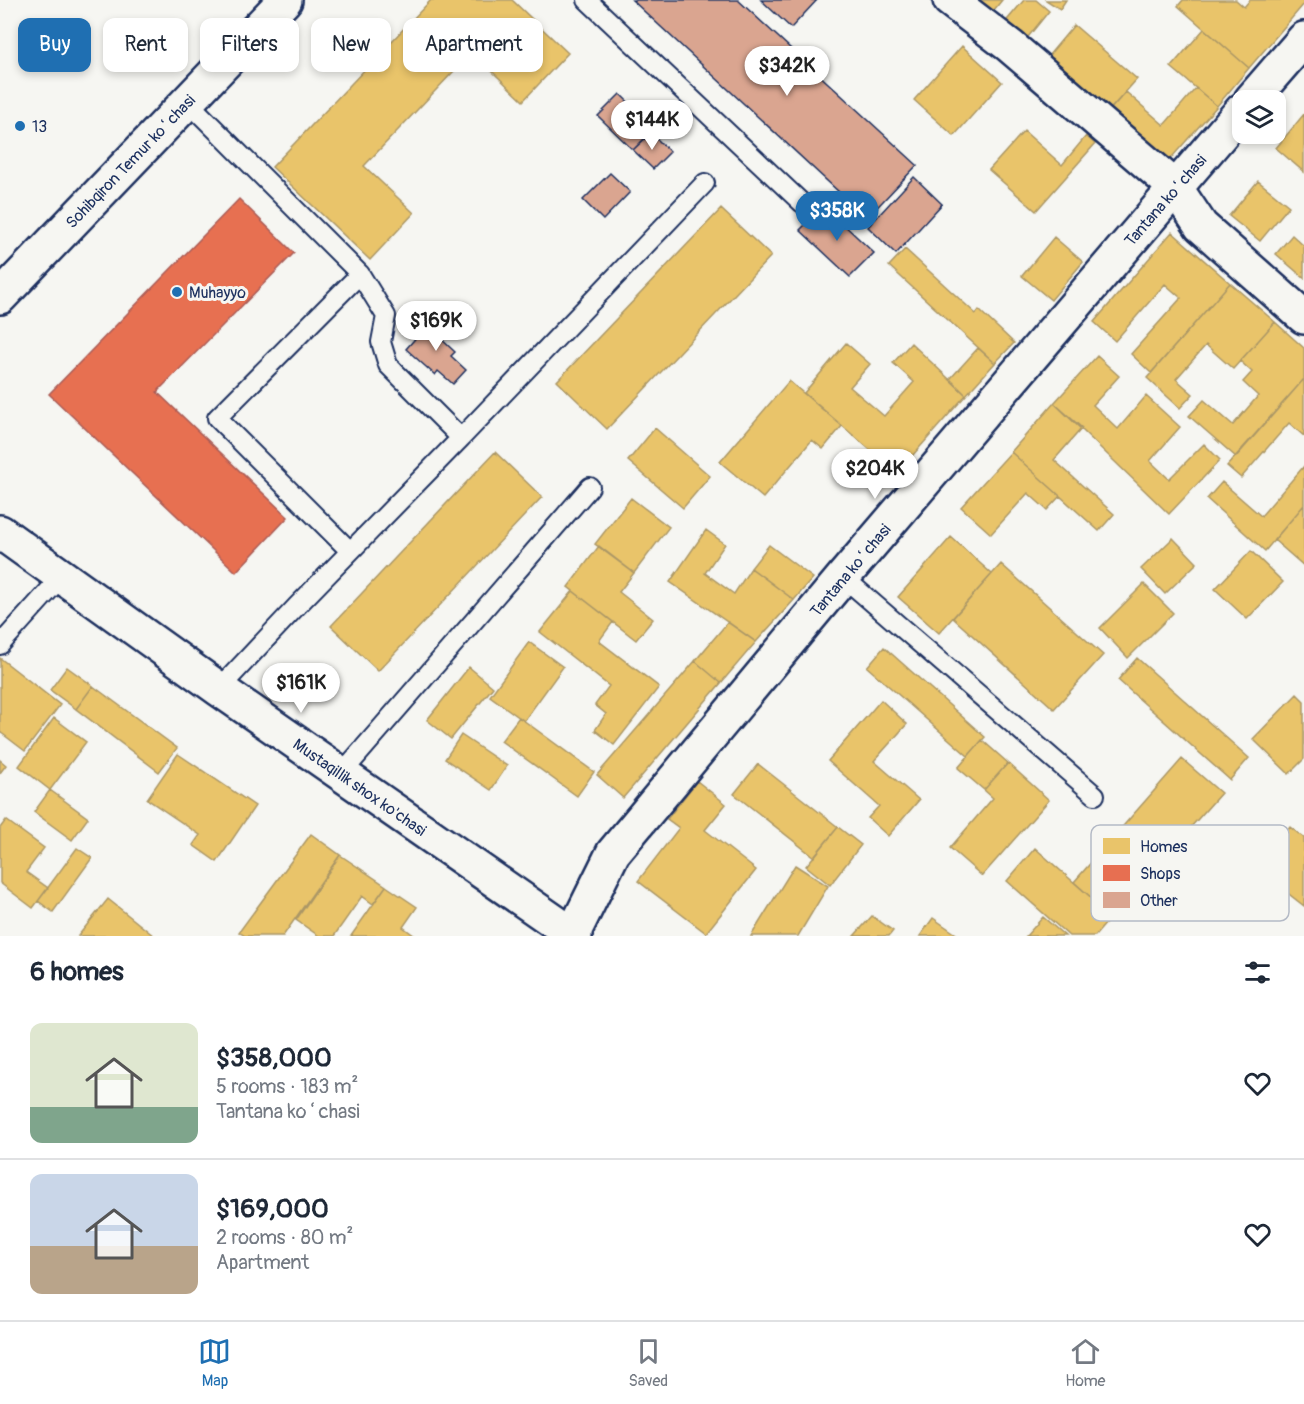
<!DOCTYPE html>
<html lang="en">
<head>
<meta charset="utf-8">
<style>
  body { margin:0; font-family:Pangolin,sans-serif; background:#f2f2f3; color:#1f2937; height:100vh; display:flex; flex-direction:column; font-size:22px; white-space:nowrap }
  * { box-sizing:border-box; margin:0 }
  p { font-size:20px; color:#747a83 }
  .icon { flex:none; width:33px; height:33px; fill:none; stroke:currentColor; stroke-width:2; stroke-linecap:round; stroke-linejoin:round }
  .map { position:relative; height:936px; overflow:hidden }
  .sheet { display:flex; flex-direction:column; background:#fff; flex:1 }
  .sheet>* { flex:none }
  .top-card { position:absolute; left:18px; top:18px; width:600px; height:54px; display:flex; gap:12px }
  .buttons { position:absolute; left:1232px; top:90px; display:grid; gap:12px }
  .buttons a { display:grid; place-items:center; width:54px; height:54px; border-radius:12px; background:#fff; box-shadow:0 3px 9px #0003; font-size:30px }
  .price { position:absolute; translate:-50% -51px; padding:0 14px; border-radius:21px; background:#fff; color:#222; font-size:20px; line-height:39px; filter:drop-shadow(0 2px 3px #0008) }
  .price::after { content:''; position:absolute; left:50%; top:36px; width:18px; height:14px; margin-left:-9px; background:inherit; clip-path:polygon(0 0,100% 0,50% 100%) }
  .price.active { background:#1f6fb2; color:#fff }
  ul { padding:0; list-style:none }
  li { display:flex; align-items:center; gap:18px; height:150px; padding:0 30px }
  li+li { border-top:2px solid #e0e1e3 }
  li span { display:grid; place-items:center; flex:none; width:168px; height:120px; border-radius:12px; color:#555 }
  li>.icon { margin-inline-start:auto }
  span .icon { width:72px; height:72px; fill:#fffc; stroke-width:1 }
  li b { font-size:26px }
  h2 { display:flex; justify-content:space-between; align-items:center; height:72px; padding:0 30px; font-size:26px }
  .pill { padding:0 21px; border-radius:12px; background:#fff; box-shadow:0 3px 9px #0003; font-size:21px; line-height:54px }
  .pill.active { background:#1f6fb2; color:#fff }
  .dock { display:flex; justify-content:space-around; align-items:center; height:84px; border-top:2px solid #e0e1e3; background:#fff; font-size:16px; color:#747a83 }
  .dock a { display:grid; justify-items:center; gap:3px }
  .dock .active { color:#1f6fb2 }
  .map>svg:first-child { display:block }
  .homes { fill:#e9c46a; stroke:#ab9766; stroke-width:1.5 }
  .shops { fill:#e76f51; stroke:#aa5c55; stroke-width:1.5 }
  .building { fill:#daa590; stroke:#1b2f5e; stroke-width:1.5 }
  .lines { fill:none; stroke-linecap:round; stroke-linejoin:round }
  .lane-casing { stroke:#1b2f5e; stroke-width:22 }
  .street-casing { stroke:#1b2f5e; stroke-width:38 }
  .secondary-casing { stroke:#1b2f5e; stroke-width:38 }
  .lane { stroke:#f6f6f2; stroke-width:18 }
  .street { stroke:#f6f6f2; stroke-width:33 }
  .secondary { stroke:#f6f6f2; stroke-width:33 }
  .poi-dot { fill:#1f6fb2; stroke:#f6f6f2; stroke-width:2 }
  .labels { text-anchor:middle; stroke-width:6; stroke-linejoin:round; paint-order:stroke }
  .poi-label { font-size:16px; fill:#1b2f5e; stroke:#f6f6f2; text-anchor:start }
  .street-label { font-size:16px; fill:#1b2f5e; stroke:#f6f6f2 }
  .key { fill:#f6f6f2; stroke:#b4bac6; stroke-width:1.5 }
  .key-label { font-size:16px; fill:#1b2f5e }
</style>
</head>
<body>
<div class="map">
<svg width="1304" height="936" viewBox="0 0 1304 936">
  <rect width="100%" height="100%" fill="#f6f6f2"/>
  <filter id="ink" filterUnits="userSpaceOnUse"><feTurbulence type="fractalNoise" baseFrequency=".0167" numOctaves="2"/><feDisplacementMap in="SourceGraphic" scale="12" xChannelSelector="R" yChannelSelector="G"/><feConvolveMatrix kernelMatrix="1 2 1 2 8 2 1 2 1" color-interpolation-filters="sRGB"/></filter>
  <g filter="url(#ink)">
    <!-- homes -->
    <path class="homes" d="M431 0H512L568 53 523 101 472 52 364 166 414 213 370 260 272 167Z
      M972 0H1002L990 15Z
      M1024 0H1036L1049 11 1024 42 1003 25Z
      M1046 0H1066L1060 9Z
      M1183 0H1236L1244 7 1250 0H1304V4L1249 68 1178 6Z
      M1074 25 1137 79 1106 114 1044 61Z
      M1204 29 1249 68 1217 106 1171 67Z
      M962 46 1002 82 954 136 914 100Z
      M1196 88 1217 106 1165 165 1106 114 1126 92 1164 125Z
      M1304 114V172L1276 148Z
      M1024 131 1062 165 1086 136 1095 144 1036 211 989 170Z
      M1258 181 1289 206 1260 241 1229 216Z
      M721 209 771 256 607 429 557 381Z
      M1172 232 1230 283 1151 373 1131 354 1181 298 1165 284 1115 341 1094 322Z
      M1292 235 1304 246V278L1276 254Z
      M1054 237 1083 262 1051 300 1022 276Z
      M905 249 976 314 979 310 1014 343 995 363 889 266Z
      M1230 283 1275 322 1233 369 1206 345 1176 379 1193 394 1180 408 1147 378Z
      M1275 322 1304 348V379L1236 457 1189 416 1204 400 1233 425 1258 396 1243 382 1252 372 1240 361Z
      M846 343 870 364 850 387 884 416 914 382 893 363 911 343 966 395 897 473 804 393Z
      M978 348 995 363 966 395 950 379Z
      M1097 356 1119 376 1093 405 1118 429 1146 396 1180 427 1150 461 1169 479 1204 444 1220 460 1169 514 1054 403Z
      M1304 379V436L1289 423 1241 478 1227 466Z
      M789 381 842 426 823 449 812 440 763 498 720 462Z
      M1054 403 1082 428 1054 460 1114 514 1099 531 1011 452Z
      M655 428 710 476 683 508 628 461Z
      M495 452 542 497 378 671 331 626Z
      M1011 452 1060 496 1047 510 1028 493 991 534 961 507Z
      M1304 466V505L1265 551 1207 499 1222 482 1261 516Z
      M631 498 669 527 634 573 595 544Z
      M1304 505V566L1274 540Z
      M706 530 725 544 705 573 734 594 751 568 794 600 756 642 670 582Z
      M951 537 992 574 939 633 898 597Z
      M1173 538 1197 563 1165 594 1141 569Z
      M769 545 813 578 794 600 751 568Z
      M599 546 634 573 619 592 653 619 636 640 568 587Z
      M1251 551 1283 582 1247 619 1215 589Z
      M1001 564 1103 655 1054 709 953 618Z
      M1144 584 1173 613 1128 658 1100 628Z
      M573 591 613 622 599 641 659 687 614 745 595 730 606 714 595 705 609 686 540 632Z
      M728 622 756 642 721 683 695 661Z
      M529 642 563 667 524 721 490 696Z
      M884 647 985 737 968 756 867 667Z
      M0 658 60 705 25 751 0 732Z
      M1137 658 1249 758 1230 780 1118 680Z
      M695 661 721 683 623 798 597 775Z
      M67 667 93 686 76 709 50 690Z
      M469 667 493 687 451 739 427 720Z
      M93 686 177 748 159 772 76 709Z
      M1297 694 1304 701V759L1289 774 1253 739Z
      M881 700 907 724 874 761 919 800 888 836 868 818 879 806 828 761Z
      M519 717 594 772 577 796 501 741Z
      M54 718 86 742 50 790 19 766Z
      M461 735 507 766 491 790 445 759Z
      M982 740 1008 763 984 790 958 768Z
      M178 754 255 806 217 862 193 845 200 835 147 799Z
      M1182 759 1221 793 1112 916 1074 882Z
      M0 760 6 765 0 773Z
      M1008 763 1049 800 982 876 950 848 993 798 984 790Z
      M758 764 838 827 814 857 734 794Z
      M697 781 726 804 705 830 756 870 706 933 638 881 679 828 667 819Z
      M50 790 88 818 72 840 34 812Z
      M6 820 44 848 26 872 48 888 33 908 0 883V828Z
      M838 827 861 845 830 885 806 866Z
      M1290 827 1304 838V906L1257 869Z
      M311 834 340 855 283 936H245L239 932Z
      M77 848 92 858 53 912 38 901Z
      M1035 848 1112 916 1095 936H1069L1007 881Z
      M340 855 386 886 373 904 362 896 334 936H319L296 920Z
      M795 865 828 886 798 936H751Z
      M386 886 417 907 403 927 415 936H351Z
      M108 899 154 936H78Z
      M872 916 893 931 889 936H854Z
      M1043 917 1065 936H1026Z
      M933 918 959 936H920Z"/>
    <!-- shops -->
    <path class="shops" d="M239 199 294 253 157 392 288 517 236 572 49 394Z"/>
    <!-- building -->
    <path class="building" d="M632 0H738L917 165 867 218Z
      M761 0H817L791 28Z
      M620 94 655 128 633 150 598 116Z
      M651 133 670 152 653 169 633 150Z
      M610 173 630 192 603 220 583 200Z
      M914 177 942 204 896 254 868 227Z
      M824 206 874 253 850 277 800 230Z
      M435 316 446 326 437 335 455 352 451 356 466 370 453 384 438 371 435 375 406 349Z"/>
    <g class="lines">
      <!-- lane casing -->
      <g class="lane-casing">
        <path id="lane" d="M587 0 802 203
          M187 101 360 274 386 316 381 342 388 365 461 438 705 183
          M350 551 217 418 360 274
          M843 577 1095 795
          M0 645 62 576
          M219 689 297 606 461 438
          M342 773 590 487"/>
      </g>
      <!-- street casing -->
      <g class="street-casing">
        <path id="street" d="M950 0 1010 46 1175 187 1201 226 1304 317
          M1251 100 1304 39
          M573 934 613 853 843 577 1242 110"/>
      </g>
      <!-- secondary casing -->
      <g class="secondary-casing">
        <g id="secondary">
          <path d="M0 297 285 0"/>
          <path id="s1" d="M0 532 219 689 575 936"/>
        </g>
      </g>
      <!-- lane -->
      <use href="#lane" class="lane"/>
      <!-- street -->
      <use href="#street" class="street"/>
      <!-- secondary -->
      <use href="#secondary" class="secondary"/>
    </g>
  </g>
  <!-- markers -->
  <g class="poi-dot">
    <circle cx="20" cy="126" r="6"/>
    <circle cx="177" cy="292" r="6"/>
  </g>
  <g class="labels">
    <!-- poi labels -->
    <g class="poi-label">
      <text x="32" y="132">13</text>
      <text x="189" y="298">Muhayyo</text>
    </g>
    <!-- street labels -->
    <g class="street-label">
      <text transform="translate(130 161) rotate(-46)" y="6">Sohibqiron Temur koʻchasi</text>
      <text transform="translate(1165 200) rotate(-49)" y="6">Tantana koʻchasi</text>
      <text transform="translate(850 570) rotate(-50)" y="6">Tantana koʻchasi</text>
      <text dy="6" stroke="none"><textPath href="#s1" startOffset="441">Mustaqillik shox ko'chasi</textPath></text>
    </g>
  </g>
  <!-- legend -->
  <rect x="1091" y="825" width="198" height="96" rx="9" class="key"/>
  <rect x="1103" y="838" width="27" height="16" fill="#e9c46a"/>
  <rect x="1103" y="865" width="27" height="16" fill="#e76f51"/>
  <rect x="1103" y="892" width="27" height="16" fill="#daa590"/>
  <g class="key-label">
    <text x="1140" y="852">Homes</text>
    <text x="1140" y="879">Shops</text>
    <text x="1140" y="906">Other</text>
  </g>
</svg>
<div class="buttons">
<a><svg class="icon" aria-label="layers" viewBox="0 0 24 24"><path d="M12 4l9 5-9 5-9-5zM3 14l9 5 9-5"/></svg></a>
</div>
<b class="price" style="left:787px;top:97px">$342K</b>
<b class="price" style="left:652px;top:151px">$144K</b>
<b class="price active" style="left:837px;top:242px">$358K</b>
<b class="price" style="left:436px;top:352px">$169K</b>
<b class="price" style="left:875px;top:500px">$204K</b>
<b class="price" style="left:301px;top:714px">$161K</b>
<div class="top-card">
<a class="pill active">Buy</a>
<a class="pill">Rent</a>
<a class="pill">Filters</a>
<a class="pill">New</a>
<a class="pill">Apartment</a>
</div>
</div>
<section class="sheet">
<h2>6 homes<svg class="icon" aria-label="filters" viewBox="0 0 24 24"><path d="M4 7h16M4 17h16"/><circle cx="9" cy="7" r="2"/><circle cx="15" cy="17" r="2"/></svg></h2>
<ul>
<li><span style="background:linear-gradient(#dfe7d0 70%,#7fa58c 0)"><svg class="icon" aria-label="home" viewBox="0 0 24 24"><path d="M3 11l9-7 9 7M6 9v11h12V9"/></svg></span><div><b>$358,000</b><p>5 rooms · 183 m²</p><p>Tantana koʻchasi</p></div><svg class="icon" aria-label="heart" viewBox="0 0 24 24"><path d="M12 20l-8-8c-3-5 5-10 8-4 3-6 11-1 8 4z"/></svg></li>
<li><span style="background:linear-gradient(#c9d6e8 60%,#b9a48a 0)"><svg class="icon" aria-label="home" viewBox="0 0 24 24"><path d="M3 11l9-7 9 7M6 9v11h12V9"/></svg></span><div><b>$169,000</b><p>2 rooms · 80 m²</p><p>Apartment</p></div><svg class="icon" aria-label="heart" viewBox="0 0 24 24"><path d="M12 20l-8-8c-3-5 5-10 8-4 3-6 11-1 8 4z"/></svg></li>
</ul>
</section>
<nav class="dock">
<a class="active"><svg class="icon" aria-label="map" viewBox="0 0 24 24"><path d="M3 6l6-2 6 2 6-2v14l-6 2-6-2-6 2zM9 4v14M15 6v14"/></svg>Map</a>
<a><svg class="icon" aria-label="saved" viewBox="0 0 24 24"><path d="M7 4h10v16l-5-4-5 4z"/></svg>Saved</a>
<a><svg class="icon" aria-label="home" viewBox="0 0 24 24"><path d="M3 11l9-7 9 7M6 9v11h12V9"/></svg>Home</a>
</nav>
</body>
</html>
